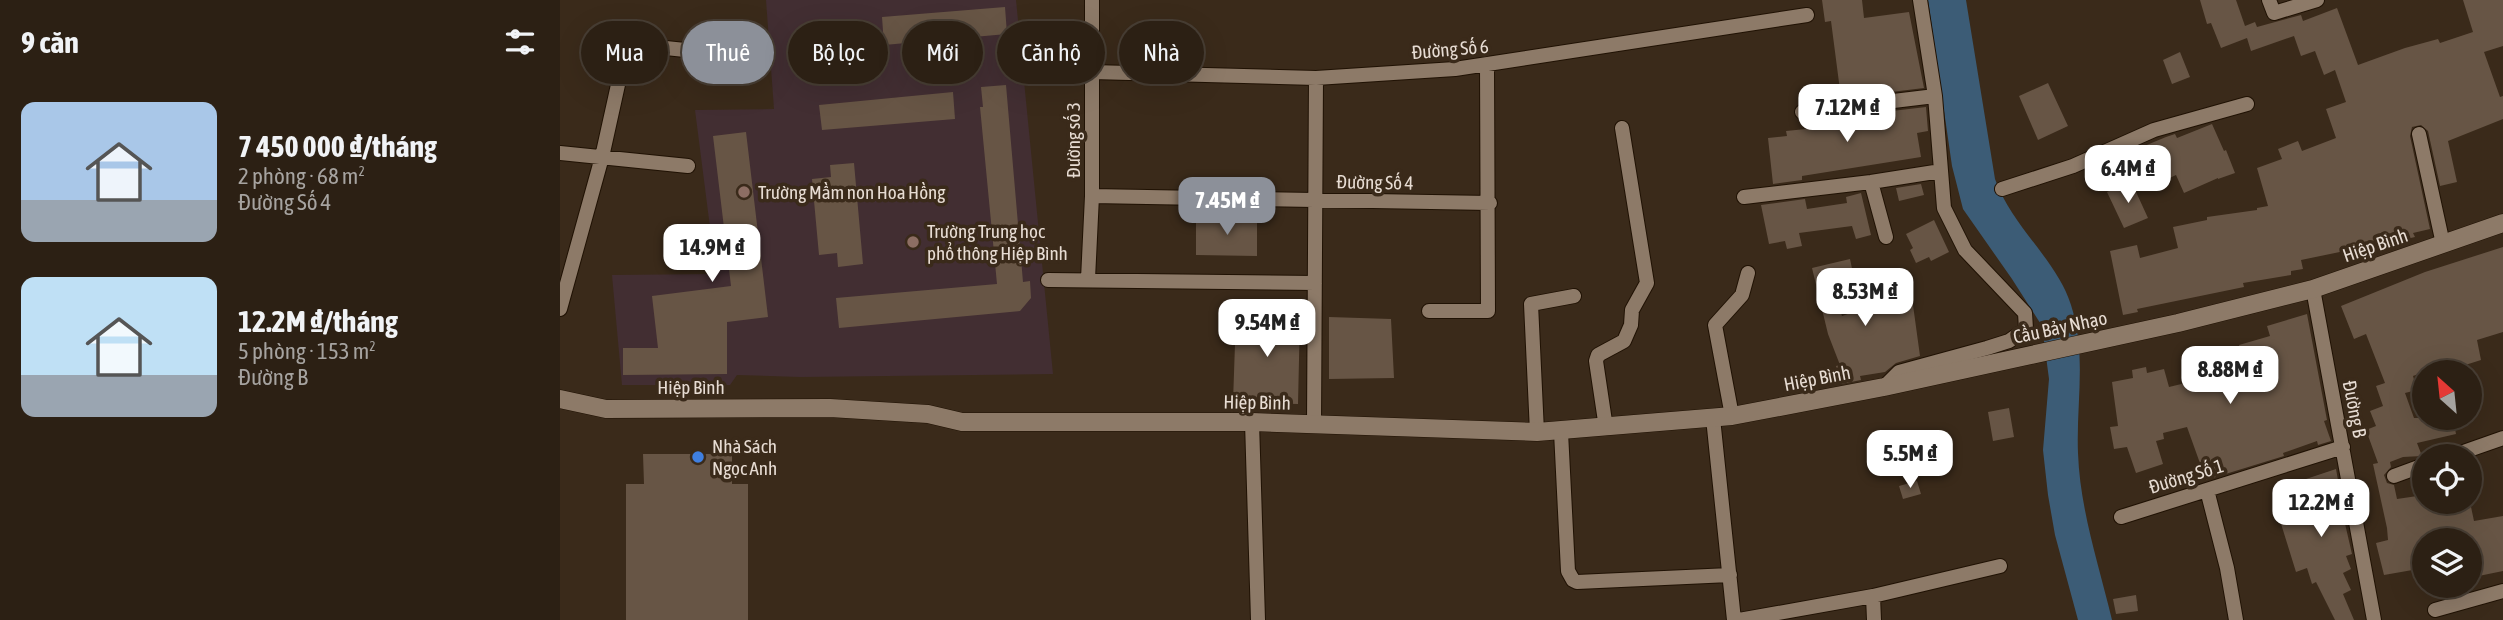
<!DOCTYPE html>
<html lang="vi">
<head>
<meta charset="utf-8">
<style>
  body { margin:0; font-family:"Asap Condensed",sans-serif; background:#382d22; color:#f1f3f6; height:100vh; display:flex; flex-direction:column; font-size:26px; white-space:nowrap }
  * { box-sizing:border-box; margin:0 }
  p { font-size:23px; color:#a6a3a0 }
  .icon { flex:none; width:38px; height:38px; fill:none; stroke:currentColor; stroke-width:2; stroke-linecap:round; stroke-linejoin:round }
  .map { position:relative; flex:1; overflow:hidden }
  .panel { display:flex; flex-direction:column; background:#2c2014; width:560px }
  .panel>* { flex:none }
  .guide { position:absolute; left:21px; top:21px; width:665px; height:63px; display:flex; gap:14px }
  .needle { width:46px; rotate:333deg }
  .tools { position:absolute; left:1852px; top:360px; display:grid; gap:14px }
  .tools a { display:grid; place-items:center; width:70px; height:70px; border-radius:50%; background:#2c2014; box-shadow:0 7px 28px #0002,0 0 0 2px #483e34; font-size:35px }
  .price { position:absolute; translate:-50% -60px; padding:0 16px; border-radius:14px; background:#fff; color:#222; font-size:23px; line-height:46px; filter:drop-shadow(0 2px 4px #0008) }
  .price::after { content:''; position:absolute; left:50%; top:42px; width:21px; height:16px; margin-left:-10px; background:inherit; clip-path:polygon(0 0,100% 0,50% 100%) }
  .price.active { background:#8c9099; color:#fff }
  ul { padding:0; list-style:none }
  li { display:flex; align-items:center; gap:21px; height:175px; padding:0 21px }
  li span { display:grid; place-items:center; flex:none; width:196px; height:140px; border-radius:14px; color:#555 }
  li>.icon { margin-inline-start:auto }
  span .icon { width:84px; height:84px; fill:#fffc; stroke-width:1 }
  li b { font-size:30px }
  h2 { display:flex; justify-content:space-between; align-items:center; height:84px; padding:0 21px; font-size:30px }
  .chip { padding:0 24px; border-radius:32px; background:#2c2014; box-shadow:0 7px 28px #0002,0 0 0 2px #483e34; font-size:24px; line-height:63px }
  .chip.active { background:#8c9099; color:#fff }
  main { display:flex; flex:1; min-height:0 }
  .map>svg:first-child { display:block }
  .education { fill:#422e32 }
  .water { fill:#3c5c76 }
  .building { fill:#675545 }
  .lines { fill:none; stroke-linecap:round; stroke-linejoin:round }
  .street-casing { stroke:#201204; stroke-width:16 }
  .secondary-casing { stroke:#201204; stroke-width:19 }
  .street { stroke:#8d7a68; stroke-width:14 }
  .secondary { stroke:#8d7a68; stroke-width:18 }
  .education-dot { fill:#8d6e63; stroke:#3a2a1a; stroke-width:2.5 }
  .shop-dot { fill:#3f7fe0; stroke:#3a2a1a; stroke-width:2.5 }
  .labels { text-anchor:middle; stroke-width:7; stroke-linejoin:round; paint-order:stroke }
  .street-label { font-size:19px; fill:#e7dcd3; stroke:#3a2a1a }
  .poi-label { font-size:19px; fill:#e7dcd3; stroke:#3a2a1a; text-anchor:start }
</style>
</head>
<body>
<main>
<section class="panel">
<h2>9 căn<svg class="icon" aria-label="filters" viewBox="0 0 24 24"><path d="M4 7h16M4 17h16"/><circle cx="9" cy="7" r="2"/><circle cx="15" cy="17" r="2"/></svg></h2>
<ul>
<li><span style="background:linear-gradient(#a9c7e8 70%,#9aa5b1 0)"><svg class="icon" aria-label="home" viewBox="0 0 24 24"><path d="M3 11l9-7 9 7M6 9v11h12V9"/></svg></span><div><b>7 450 000 ₫/tháng</b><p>2 phòng · 68 m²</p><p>Đường Số 4</p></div></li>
<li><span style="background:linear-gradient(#bfe0f5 70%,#9aa5b1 0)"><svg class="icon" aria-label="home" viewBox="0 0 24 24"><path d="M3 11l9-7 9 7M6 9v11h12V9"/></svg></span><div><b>12.2M ₫/tháng</b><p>5 phòng · 153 m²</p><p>Đường B</p></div></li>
</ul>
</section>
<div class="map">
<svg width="1943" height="620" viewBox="0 0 1943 620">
  <rect width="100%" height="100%" fill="#3a2a1a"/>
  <!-- education -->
  <path class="education" d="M206 0H456L493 374 240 377 177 375 170 385H62L52 275 156 274 135 110 214 109Z"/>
  <!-- water -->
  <path class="water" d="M1368 0H1406L1435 179C1452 227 1497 260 1511 305 1527 355 1516 403 1518 453 1520 510 1539 565 1552 620H1518L1495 535 1488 495 1483 450 1489 379 1482 326 1452 279 1403 209 1392 166Z"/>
  <!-- building -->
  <path class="building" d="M1262 0H1302L1304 18 1349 12 1364 88 1281 98 1271 21 1265 22Z
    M1640 0H1676L1685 26 1695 22 1697 27 1741 15 1743 21 1777 8 1798 65 1845 48 1878 39 1880 43 1913 32 1903 0H1943V46L1924 52 1940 97 1943 96V119L1888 141 1897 182 1880 186 1868 131 1861 125 1852 127 1850 136 1870 229 1853 233 1855 237 1804 249V247L1741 260 1743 269 1731 271V275L1683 283 1684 287 1577 309 1578 312 1563 315 1550 251 1577 245 1580 258 1618 248 1613 227 1647 220V217L1697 210V208L1708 206 1697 168 1722 159 1718 149 1738 141 1742 151 1776 138 1766 109 1786 102 1775 70 1764 75 1755 51 1741 56 1734 36 1691 51 1687 38 1661 48 1651 23 1647 24Z
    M445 7 447 34 324 45 322 17Z
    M1620 52 1630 77 1612 84 1603 60Z
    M1488 83 1508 126 1478 140 1459 96Z
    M446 85 463 282 470 281 471 298 460 311 279 328 276 298 437 284 420 107H423L421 87Z
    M393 92 395 119 262 130 259 105Z
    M1366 107 1368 131 1357 133 1361 157 1242 176V180L1213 184 1208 138 1227 136 1226 131 1256 128 1255 120Z
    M1652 124 1664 151 1666 150 1675 173 1658 179V178L1624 193 1616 175 1603 181 1601 178 1580 187 1565 154 1606 137 1615 134 1617 138Z
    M186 132 208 317 167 322V374L63 375V348H98L92 296 171 286 153 136Z
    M294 163 303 264 278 267 277 253 259 255 252 179 271 177 270 165Z
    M1571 181 1588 218 1564 228 1547 192Z
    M1361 184 1364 195 1339 201 1336 188Z
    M1301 193 1311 235 1296 239 1292 226 1239 233 1242 246 1227 249 1225 241 1209 244 1201 205 1245 199 1247 209 1287 203 1286 197Z
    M636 219H697V256L636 255Z
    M1374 220 1389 252 1371 261 1369 257 1356 263 1350 250 1353 248 1346 234Z
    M1943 247V332L1917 340 1921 360 1899 367 1897 360 1853 376 1857 390 1845 393 1854 418H1893L1896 434 1857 443 1862 456 1843 457 1830 462 1831 467 1824 475 1827 483 1834 485 1837 499 1864 495V502H1910L1914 521 1943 516V571L1909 578V541H1864V568L1824 575 1816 543 1828 540 1827 528 1813 464 1818 463 1806 430 1816 426 1810 411 1823 406 1816 386 1825 383 1806 334 1794 339 1781 306 1865 272Z
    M1290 259 1294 278 1271 284 1282 316 1308 307 1304 287 1318 284 1324 310 1353 305 1360 356 1336 363 1325 372 1300 376 1301 380 1281 384 1276 366 1280 365 1268 334 1252 268Z
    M1747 314 1767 420 1764 421 1771 441 1758 445 1757 441 1723 453 1724 456 1646 480 1627 427 1603 433 1604 439 1596 441 1603 464 1576 473 1567 447 1554 449 1550 427 1558 426 1552 382 1573 378 1572 370 1586 367 1587 373 1604 369 1609 387 1642 379 1640 370 1682 356 1679 345 1710 336 1707 326Z
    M676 315 740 316 738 404 673 402Z
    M769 317 831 319 834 378 769 379Z
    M1449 408 1454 437 1433 441 1428 412Z
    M1360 436 1363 454 1347 458 1344 439Z
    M83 454H172V484H188V620H66V484H84Z
    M1776 469 1782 502H1780L1792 554 1786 556 1791 569 1783 573 1791 590 1783 594 1794 620H1775L1756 582 1752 584 1747 568 1736 572 1718 514 1737 507 1732 494 1740 491 1737 482Z
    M1357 481 1361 494 1343 499 1339 486Z
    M1576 595 1578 611 1556 614 1553 599Z"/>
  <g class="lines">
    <!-- street casing -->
    <g class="street-casing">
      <path id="street" d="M1709 0 1714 13 1757 0
        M532 72 756 78 895 69 1247 15
        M1242 112 1375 96
        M1859 134 1883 244
        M0 153 128 166
        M1311 182 1326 237
        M1442 189 1513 166 1594 130 1687 104
        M532 196 930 203
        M1184 197 1311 182 1381 171
        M528 279 532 196V0
        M488 280 755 283
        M1753 289 1814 620
        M0 309 42 157 67 44 154 53
        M869 311H928L927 65
        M1324 387 1339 372 1427 348 1449 341 1466 329 1465 313 1405 250 1384 208 1375 96 1360 0
        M1172 416 1155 325 1182 295 1188 273
        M1153 418 1174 620
        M692 422 698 620
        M754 424 756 78
        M1046 428 1036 361 1038 355 1064 341 1071 325 1072 310 1087 283 1062 128
        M977 432 971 304 1014 296
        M1001 432 1008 571 1013 580 1017 582 1170 575
        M1889 457 1943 438
        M1834 476 1864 465
        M1647 490 1667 568 1676 620
        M1561 517 1783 447
        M1313 596 1314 620
        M1875 610 1943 591
        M1179 620 1313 596 1440 566"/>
    </g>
    <!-- secondary casing -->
    <g class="secondary-casing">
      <path id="secondary" d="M0 399 46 409 270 408 368 414 402 422H692L977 432 1172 416 1324 387 1618 323 1753 289 1943 223"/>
    </g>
    <!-- street -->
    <use href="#street" class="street"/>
    <!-- secondary -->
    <use href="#secondary" class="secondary"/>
  </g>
  <!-- markers -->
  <g class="education-dot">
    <circle cx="184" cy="192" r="7"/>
    <circle cx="353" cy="242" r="7"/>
  </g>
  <circle class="shop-dot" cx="138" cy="457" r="7"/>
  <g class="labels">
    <!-- street labels -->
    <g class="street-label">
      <text transform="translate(890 49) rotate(-5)" y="7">Đường Số 6</text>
      <text transform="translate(513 140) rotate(-90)" y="7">Đường số 3</text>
      <text transform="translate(815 182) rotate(1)" y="7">Đường Số 4</text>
      <text transform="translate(1815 245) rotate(-19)" y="7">Hiệp Bình</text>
      <text transform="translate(1500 327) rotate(-12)" y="7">Cầu Bảy Nhạo</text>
      <text transform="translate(1257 378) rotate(-11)" y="7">Hiệp Bình</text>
      <text x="131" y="394">Hiệp Bình</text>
      <text transform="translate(697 402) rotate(1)" y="7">Hiệp Bình</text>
      <text transform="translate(1795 409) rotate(79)" y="7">Đường B</text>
      <text transform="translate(1626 476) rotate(-17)" y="7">Đường Số 1</text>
    </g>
    <!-- poi labels -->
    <g class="poi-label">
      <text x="198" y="199">Trường Mầm non Hoa Hồng</text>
      <text x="367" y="238">Trường Trung học<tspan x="367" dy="22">phổ thông Hiệp Bình</tspan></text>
      <text x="152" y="453">Nhà Sách<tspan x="152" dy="22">Ngọc Anh</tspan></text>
    </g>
  </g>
</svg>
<div class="tools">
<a><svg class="needle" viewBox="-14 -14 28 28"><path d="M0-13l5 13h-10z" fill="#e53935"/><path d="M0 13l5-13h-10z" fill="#a6a3a0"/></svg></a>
<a><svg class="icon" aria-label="locate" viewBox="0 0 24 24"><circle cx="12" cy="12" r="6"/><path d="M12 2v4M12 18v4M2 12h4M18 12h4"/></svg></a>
<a><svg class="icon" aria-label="layers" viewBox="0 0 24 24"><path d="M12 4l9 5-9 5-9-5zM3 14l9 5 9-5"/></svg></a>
</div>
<b class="price" style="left:1287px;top:144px">7.12M ₫</b>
<b class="price" style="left:1568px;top:205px">6.4M ₫</b>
<b class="price active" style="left:667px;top:237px">7.45M ₫</b>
<b class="price" style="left:152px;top:284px">14.9M ₫</b>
<b class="price" style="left:1305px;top:328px">8.53M ₫</b>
<b class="price" style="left:707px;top:359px">9.54M ₫</b>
<b class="price" style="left:1670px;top:406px">8.88M ₫</b>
<b class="price" style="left:1350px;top:490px">5.5M ₫</b>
<b class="price" style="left:1761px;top:539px">12.2M ₫</b>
<div class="guide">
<a class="chip">Mua</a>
<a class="chip active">Thuê</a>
<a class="chip">Bộ lọc</a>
<a class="chip">Mới</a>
<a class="chip">Căn hộ</a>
<a class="chip">Nhà</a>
</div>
</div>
</main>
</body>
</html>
